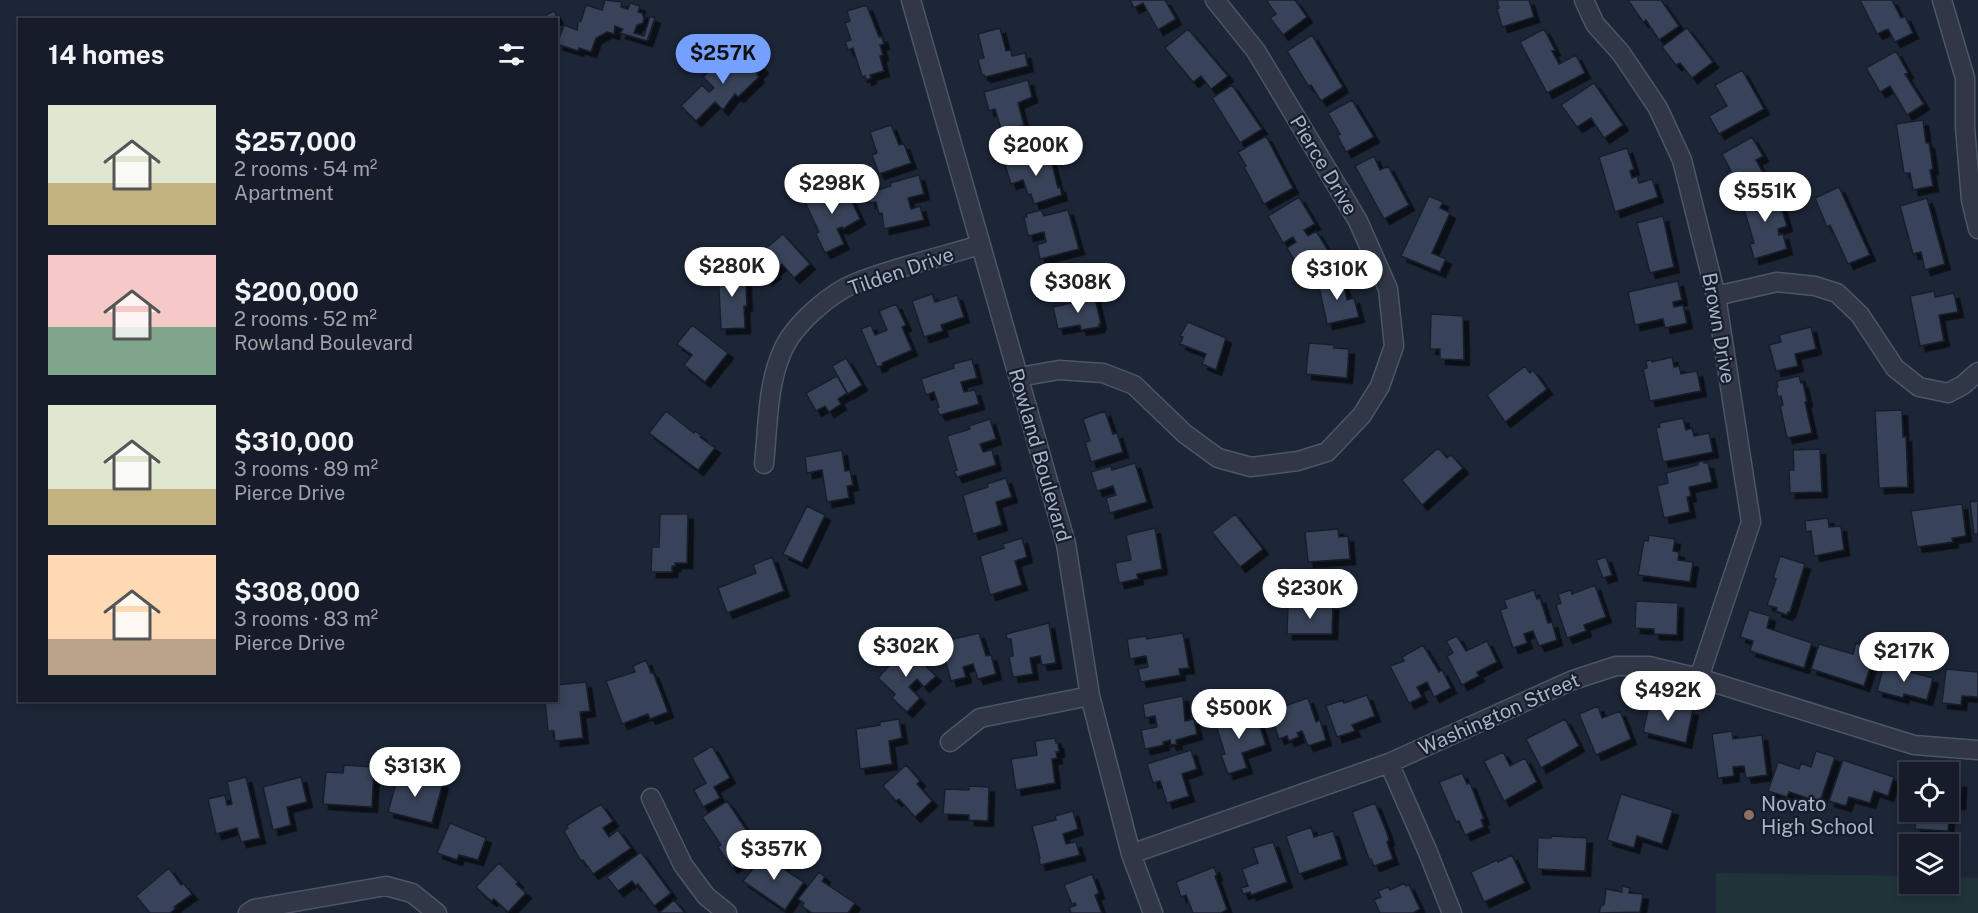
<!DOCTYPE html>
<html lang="en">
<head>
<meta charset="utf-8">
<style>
  body { margin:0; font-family:"Public Sans",sans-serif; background:#232935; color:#f1f3f6; height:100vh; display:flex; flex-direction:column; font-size:22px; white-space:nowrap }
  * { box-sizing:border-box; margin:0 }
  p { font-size:20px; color:#9ea1a8 }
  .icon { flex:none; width:33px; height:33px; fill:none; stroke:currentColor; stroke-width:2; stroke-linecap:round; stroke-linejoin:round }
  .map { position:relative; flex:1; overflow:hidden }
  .details { position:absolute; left:18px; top:18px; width:540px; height:684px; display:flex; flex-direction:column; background:#161c29; border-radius:0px; box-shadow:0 3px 9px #0003,0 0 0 2px #353a46 }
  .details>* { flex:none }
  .fabs { position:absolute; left:1899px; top:762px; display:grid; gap:12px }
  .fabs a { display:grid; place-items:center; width:60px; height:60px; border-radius:0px; background:#161c29; box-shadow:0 3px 9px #0003,0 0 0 2px #353a46; font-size:30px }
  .price { position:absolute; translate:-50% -51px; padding:0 14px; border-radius:21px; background:#fff; color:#222; font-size:20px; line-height:39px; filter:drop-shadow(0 2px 3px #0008) }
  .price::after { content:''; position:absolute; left:50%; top:36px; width:18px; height:14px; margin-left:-9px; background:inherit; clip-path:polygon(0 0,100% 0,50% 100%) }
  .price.current { background:#75a0ff; color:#111 }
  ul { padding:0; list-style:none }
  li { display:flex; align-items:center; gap:18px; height:150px; padding:0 30px }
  li span { display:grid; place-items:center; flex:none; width:168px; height:120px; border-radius:0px; color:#555 }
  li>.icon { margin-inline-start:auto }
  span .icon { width:72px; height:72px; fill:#fffc; stroke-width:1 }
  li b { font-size:26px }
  h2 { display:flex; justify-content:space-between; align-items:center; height:72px; padding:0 30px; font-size:26px }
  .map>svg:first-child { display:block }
  .green { fill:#1f3338 }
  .building { fill:#384358; stroke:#181f2e; stroke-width:1.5; filter:url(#shadow) }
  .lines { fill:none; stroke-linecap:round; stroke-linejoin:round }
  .street-casing { stroke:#4e5566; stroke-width:21 }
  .street { stroke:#303847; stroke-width:18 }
  .education-dot { fill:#8d6e63; stroke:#161d2c; stroke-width:2 }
  .labels { text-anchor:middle; stroke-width:4.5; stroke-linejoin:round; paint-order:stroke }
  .street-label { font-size:20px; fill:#aab2c5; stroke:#161d2c }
  .poi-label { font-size:20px; fill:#aab2c5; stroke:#161d2c; text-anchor:start }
</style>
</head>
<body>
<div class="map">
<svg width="1978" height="913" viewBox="0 0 1978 913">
  <defs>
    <filter id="shadow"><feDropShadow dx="5.5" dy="5.5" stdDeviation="0" flood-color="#0009"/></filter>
  </defs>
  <rect width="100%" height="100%" fill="#1d2637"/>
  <!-- green -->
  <path class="green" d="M1716 873 1909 876 1910 884H1948L1949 877 1978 878V913H1716Z"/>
  <!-- building -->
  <path class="building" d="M605 0 622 2 621 7 628 9 630 3 640 6 638 12 642 13 644 18 643 23 637 25 634 33 644 36 650 16 655 18 647 41 620 33 623 29 615 26 614 34 607 32 596 38 591 52 579 48 578 51 557 44 564 25 577 30 578 22 581 21 586 5 602 10Z
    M1130 0H1165L1176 19 1158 30 1143 3 1134 8Z
    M1266 0H1295L1307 17 1283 35 1270 18 1276 14Z
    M1497 0H1529L1534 17 1502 27 1497 9 1499 8Z
    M1628 0H1661L1679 26 1659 40 1646 20 1643 22Z
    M1860 0H1892L1901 18 1905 16 1913 33 1895 42 1888 29 1877 34Z
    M863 6H867L879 37H882L884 44 880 45 883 55 880 56 884 71 870 75 871 78 866 80 865 76 862 77 853 48 848 50 845 42 851 40 845 23 850 21 847 11Z
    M554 11 558 19 549 20 546 15Z
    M1000 28 1006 51 1011 50 1012 56 1025 53 1028 66 985 77 984 75H982L978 59 984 58 978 34Z
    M1687 28 1713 62 1692 78 1680 63 1676 65 1662 47Z
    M1188 29 1228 76 1211 89 1201 76 1193 82 1165 48Z
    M1544 29 1555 50 1552 51 1559 64 1576 55 1585 73 1547 93 1520 42Z
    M1312 35 1343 87 1321 101 1311 85 1309 87 1287 51Z
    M1896 51 1908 73 1905 74 1924 104 1907 115 1890 86 1880 92 1866 68Z
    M747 54 763 68 757 74 759 77 738 97 735 94 723 110 715 102 696 121 681 106 702 85 709 92 714 88 703 77 720 61 722 63 729 56 737 64Z
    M1742 70 1764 109 1719 134 1709 116 1727 106 1715 85Z
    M1028 80 1032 97 1018 103 1024 125 1002 132 995 109 989 111 984 92Z
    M1594 83 1623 125 1604 138 1591 118 1577 127 1561 105Z
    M1232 85 1262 129 1240 143 1212 98Z
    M1352 100 1374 137 1346 152 1337 135 1340 134 1328 113Z
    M1923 120 1926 143H1929L1933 169 1930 170 1933 186 1913 190 1910 173H1904L1896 124Z
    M891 125 899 145 904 144 911 163 879 174 872 155 877 153 870 132Z
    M1266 136 1293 188 1264 204 1244 167 1246 166 1238 152Z
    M1752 137 1763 156 1756 160 1766 178 1738 193 1727 173 1731 171 1722 154Z
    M1627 148 1634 169 1630 171 1632 178 1637 176 1639 183 1652 179 1658 197 1615 212 1599 157Z
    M1049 152 1058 188 1060 187 1062 195 1034 204 1031 194 1028 195 1023 180 1011 184 1005 165Z
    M1374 156 1380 170 1388 166 1409 205 1384 219 1355 166Z
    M919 175 924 194 908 198 911 209 920 206 924 220 884 229 882 213 879 214 876 202 870 203 868 193 891 186 890 183Z
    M842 180 860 219 843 229 842 227 837 229 844 244 825 253 816 234 819 232 805 202 835 188 833 184Z
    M1839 187 1870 255 1848 264 1830 225 1827 227 1815 198Z
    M1776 189 1787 226 1778 229 1779 235 1783 234 1787 249 1754 259 1750 244 1754 243 1741 199Z
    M1429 196 1443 202 1440 208 1450 213 1432 253 1446 259 1440 272 1401 256Z
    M1299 197 1315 224 1304 230 1308 236 1316 231 1329 252 1300 270 1287 248 1296 242 1293 237 1283 243 1268 216Z
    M1927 198 1945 264 1925 270 1921 252 1913 254 1900 206Z
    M1041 210 1044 216 1068 210 1079 249 1040 259 1037 245 1046 242 1044 232 1028 236 1024 217H1027L1026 214Z
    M1663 216 1674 267 1650 273 1637 223Z
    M783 234 810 264 794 278 782 264 774 271 776 273 767 280 751 261Z
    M745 269 747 306H744L745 328 721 329 718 270Z
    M1342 277 1347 300 1354 298 1359 317 1327 324 1318 282Z
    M1678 281 1682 300 1673 302 1674 307 1683 305 1687 323 1665 328 1663 319 1635 325 1628 292Z
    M1934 291 1935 297 1954 293 1958 312 1939 315 1944 341 1920 346 1910 296Z
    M932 294 935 302 957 295 964 317 941 325 943 331 924 337 912 301Z
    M1094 294 1101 324H1099V327L1081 330 1080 325 1058 329 1053 307 1075 302 1074 298Z
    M896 304 906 325 902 327 912 350 882 363 883 365 877 367 861 329 871 325 875 335 887 330 879 311Z
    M1431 314 1463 316 1464 360 1440 359V349H1430Z
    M1188 322 1226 338 1216 370 1202 364 1206 354 1180 344 1183 337 1180 336Z
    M692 325 728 353 705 382 684 365 692 355 677 344Z
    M1811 327 1816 349 1795 354 1798 366 1776 371 1769 345 1781 342 1779 335Z
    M1309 343 1334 345V348L1349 349 1347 378 1306 374Z
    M1672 357 1674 367 1679 366 1681 374 1697 371 1701 391 1650 401 1643 369 1647 368 1646 361 1651 360 1652 362Z
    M846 358 862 385 848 394 832 366Z
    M972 359 977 378 961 382 964 392 975 390 979 404 940 415 938 412 937 408 939 407 934 392 926 395 921 379 954 368 953 364Z
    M1525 366 1530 373 1533 370 1547 389 1505 422 1487 395Z
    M837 376 847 393 838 399 841 404 829 412 825 406 816 411 806 393Z
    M1799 376 1801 383H1803L1807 401 1805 402 1812 433 1787 438 1780 406 1783 405 1781 396 1778 397 1776 388 1778 387 1777 381Z
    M1902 410 1903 437 1906 436 1908 487 1879 488 1875 411Z
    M666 411 694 433 695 431 701 435 700 437 715 448 698 470 649 433Z
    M1105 411 1113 434 1117 433 1123 452 1091 462 1085 442 1090 441 1083 419Z
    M1683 418 1686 430 1692 428 1694 436 1709 433 1713 452 1663 462 1656 428 1660 427 1659 423Z
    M990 419 996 439 980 444 983 452 992 450 996 465 957 477 954 471 957 470 947 436 970 429 969 426Z
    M1438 448 1447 458 1451 455 1463 468 1422 505 1402 480Z
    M1820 449 1822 492 1790 493 1789 470H1794L1793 450Z
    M842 450 845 471 850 470 853 485 847 486 849 498 827 502 822 470 807 473 805 457Z
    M1704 461V463H1708L1712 482 1689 487 1691 496 1687 497 1690 512 1664 518 1657 486 1668 483 1666 473 1698 465V462Z
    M1135 463 1147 502 1110 513 1106 498 1116 495 1113 486 1097 491 1091 472 1111 466 1112 470Z
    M1006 478 1012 497 996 502 1002 525 973 534 963 495 988 487 987 484Z
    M1978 501V534H1974L1970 502Z
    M1962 504 1966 536 1952 538 1953 542 1917 547 1911 511Z
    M807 506 825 515 802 563 783 554Z
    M660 514H688L687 563H675V566H672V572H651L652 547H659Z
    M1235 514 1263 549 1240 567 1212 532Z
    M1828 518 1829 527 1841 526 1844 550 1814 556 1811 531 1806 532 1805 521Z
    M1155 528 1162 569 1137 574 1138 579 1119 583 1115 563 1131 560 1126 535Z
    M1338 529 1339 537 1348 536 1350 559 1308 562 1305 532Z
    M1649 535 1675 539 1673 551 1679 552 1678 560 1693 562 1690 582 1638 575 1644 540 1648 541Z
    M1022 538 1027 557 1015 561 1022 585 990 595 980 556 1004 548 1003 544Z
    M1780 556 1805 564 1790 612H1788L1787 615 1776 611 1777 608 1767 605 1776 579 1773 578Z
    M772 557 784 591 727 613 718 588 756 573 753 565Z
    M1606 557 1612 575 1603 578 1596 560Z
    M1595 585 1606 617 1584 625 1586 631 1567 638 1556 605 1561 603 1558 594 1571 590 1572 594Z
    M1534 590 1537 599 1540 598 1548 623 1552 622 1557 640 1539 646 1533 631 1524 634 1527 643 1513 648 1500 610 1507 608 1504 600Z
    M1636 601 1678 603 1677 635 1654 634V629L1635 628Z
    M1288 605H1333L1332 634H1287Z
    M1749 610 1770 616 1767 628 1812 643 1804 668 1750 651 1753 641 1740 637Z
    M1049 623 1056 663 1042 665 1040 656 1030 658 1033 674 1013 677 1009 657 1013 656 1011 639H1007L1006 634Z
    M979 633 986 656 991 655 996 674 978 679 973 664 963 667 966 677 951 681 940 642Z
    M1183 633 1189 668 1179 669 1180 675 1141 682 1138 669 1148 667 1146 656 1130 659 1127 639 1146 636 1147 639Z
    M1457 636 1466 651 1487 641 1497 662 1477 672 1479 676 1462 685 1447 656 1453 653 1446 641Z
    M1856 643 1876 650 1864 686 1811 669 1819 644 1853 654Z
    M1423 645 1439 672 1442 670 1451 688 1434 697 1427 682 1417 687 1422 697 1409 703 1390 666 1404 661 1402 657Z
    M906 647 936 676 924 687 917 679 909 687 920 698 907 712 892 698 895 694 878 678Z
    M646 660 651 673 653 672 668 712 650 719 648 714 622 724 606 681 635 672 633 666Z
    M1884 665 1933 678 1927 700 1904 694 1903 698 1877 691Z
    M1946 669 1978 672V697L1962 696 1961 705 1942 703Z
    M586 682 590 711 580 712 583 738 555 741 554 731H548L545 700H556V685Z
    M1367 695 1375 716 1352 725 1355 731 1337 737 1326 706 1343 700 1344 703Z
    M1183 696 1185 721 1194 719 1197 734 1176 740 1177 744 1171 745 1170 740 1163 742 1164 745 1145 749 1141 730 1157 727 1155 716 1145 718 1143 704Z
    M1308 698 1316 722 1320 720 1326 740 1308 746 1302 731 1297 733 1299 737 1289 741 1287 736 1279 739 1270 711Z
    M1650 701 1693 710 1686 743 1643 732Z
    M1598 706 1602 718 1620 711 1631 739 1596 755 1579 714Z
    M1246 712 1248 718 1256 715 1266 745 1242 753 1247 768 1228 774 1221 755 1225 754 1215 722Z
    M899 719 902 738 889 741 892 764 860 769 856 729 880 725V722Z
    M1565 719 1579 746 1541 768 1526 739Z
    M1732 731 1733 739 1762 735 1767 775 1746 778 1744 766 1733 767 1734 776 1718 778 1712 734Z
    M1055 738 1056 743H1058L1059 752H1056L1057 758 1052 759 1055 783 1016 790 1011 759 1037 755 1035 741Z
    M712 746 730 778 714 787 720 798 703 807 694 790 706 783 692 758Z
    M1191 750 1197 769 1182 774 1189 796 1167 803 1160 781 1153 783 1147 764Z
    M1816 751 1835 757 1820 802 1789 792 1787 797 1768 791 1778 762 1799 769 1801 763 1811 767Z
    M1503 752 1510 766 1525 758 1537 782 1504 801 1484 761Z
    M1843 760 1894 777 1888 796 1874 791 1870 803 1849 797 1846 806 1829 801Z
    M344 765 374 767 372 807 323 804 326 772 343 773Z
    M906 765 920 781 917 784 932 801 915 817 899 799 896 801 883 786Z
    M399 772 443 783 432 823 388 812Z
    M1462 773 1467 784 1470 783 1484 819 1481 820 1484 827 1465 835 1459 821 1456 822 1439 782Z
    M246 777 260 838 241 842 237 828 216 834 208 799 225 795 227 805 232 804 227 782Z
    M301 777 307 802 287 807 291 825 273 830 263 787Z
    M1948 781 1961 782 1960 804H1950L1948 831 1915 829 1916 812H1948Z
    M969 786 989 787 988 821 969 820V815L943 814 945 789 969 790Z
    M1621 794 1673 810 1662 844 1637 836 1634 848 1607 840Z
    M727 801 759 849 732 868 718 847 721 845 702 817Z
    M1375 803 1387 833 1389 840 1387 842 1393 859 1374 866 1371 859H1369L1352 812Z
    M601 804 613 821 603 828 609 837 618 830 631 848 593 874 583 860 581 861 564 831 568 828 566 826Z
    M1073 811 1078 829 1063 834 1066 844 1076 842 1080 855 1040 865 1039 858H1040L1032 826 1056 820 1055 816Z
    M450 823 486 838 478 860 459 855 457 860 437 853Z
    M1311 827 1314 837 1333 831 1342 859 1299 874 1286 836Z
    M1551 836 1587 838 1585 871 1537 869 1538 838H1551Z
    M1273 842 1287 882 1251 895 1250 892 1243 894 1241 888 1248 886 1242 869 1258 863 1253 848Z
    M641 852 671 893 654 906 638 884 636 886 632 881 618 891 607 877Z
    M766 852 785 864 782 868 804 882 785 910 743 881Z
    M1512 855 1525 883 1484 902 1471 872 1497 860 1498 862Z
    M499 863 518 882 516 884 526 893 508 912 494 899 491 901 476 887Z
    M1214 867 1217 875 1215 876 1227 909 1221 913H1193L1186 895 1181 897 1176 882Z
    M169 868 181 885 183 883 192 894 174 907 176 908 170 913H150L136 896Z
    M819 872 825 877 822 881 855 903 848 913H812L802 906 804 903 798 899Z
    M1092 874 1099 893 1095 895 1102 913H1071L1069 908 1076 905 1075 903 1072 904 1064 885Z
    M1404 883 1406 886 1409 885 1420 909 1413 913H1380L1374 900 1381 897 1378 891 1388 887 1390 890Z
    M1622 886 1630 888 1629 893 1643 894 1640 912 1599 913 1601 905H1604L1606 889 1622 892Z
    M674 900 685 913H659Z"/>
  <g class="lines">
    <!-- street casing -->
    <g class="street-casing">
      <path id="street" d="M911 0 1066 544 1090 696 1131 854 1153 913
        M1584 0 1595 24 1621 53 1658 108 1682 160 1716 296 1751 522 1699 678
        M1942 0 1965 78V127L1971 200 1978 229
        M1716 296 1777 282 1815 286 1837 293 1860 315 1895 368 1919 387 1948 393 1963 385 1978 372
        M1019 377 1059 370 1103 373 1134 385 1185 434 1218 458 1251 467 1298 461 1327 452 1362 415 1380 386 1394 346 1388 289 1358 221 1256 51 1215 0
        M764 464C768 427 767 386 782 352 793 325 831 292 858 282 897 267 940 257 980 245
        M950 742 980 718 1090 696
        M1389 763 1427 850 1452 913
        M651 798 683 865 706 896 727 913
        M1131 854 1389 763 1573 680 1616 666H1649L1699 678 1914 745 1978 750
        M248 913 254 909 386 886 412 893 437 913"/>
    </g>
    <!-- street -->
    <use href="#street" class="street"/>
  </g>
  <!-- markers -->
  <circle class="education-dot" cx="1749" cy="815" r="6"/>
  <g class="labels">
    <!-- street labels -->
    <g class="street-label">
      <text transform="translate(1324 165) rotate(59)" y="7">Pierce Drive</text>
      <text transform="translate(901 271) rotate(-19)" y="7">Tilden Drive</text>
      <text transform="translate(1719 328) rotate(80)" y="7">Brown Drive</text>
      <text transform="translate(1040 455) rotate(74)" y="7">Rowland Boulevard</text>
      <text transform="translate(1499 714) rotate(-24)" y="7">Washington Street</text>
    </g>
    <!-- poi labels -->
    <g class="poi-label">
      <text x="1761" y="811">Novato<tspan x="1761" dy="23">High School</tspan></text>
    </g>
  </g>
</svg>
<div class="fabs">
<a><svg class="icon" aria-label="locate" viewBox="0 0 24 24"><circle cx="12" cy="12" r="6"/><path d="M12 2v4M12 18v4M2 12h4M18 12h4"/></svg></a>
<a><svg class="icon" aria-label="layers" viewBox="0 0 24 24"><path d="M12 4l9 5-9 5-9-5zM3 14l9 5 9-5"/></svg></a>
</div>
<b class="price current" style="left:723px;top:85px">$257K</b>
<b class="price" style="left:1036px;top:177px">$200K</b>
<b class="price" style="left:832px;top:215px">$298K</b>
<b class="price" style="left:1765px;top:223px">$551K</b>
<b class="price" style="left:732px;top:298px">$280K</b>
<b class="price" style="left:1337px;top:301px">$310K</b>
<b class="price" style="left:1078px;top:314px">$308K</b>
<b class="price" style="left:1310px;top:620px">$230K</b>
<b class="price" style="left:906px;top:678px">$302K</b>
<b class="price" style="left:1904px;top:683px">$217K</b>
<b class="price" style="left:1668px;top:722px">$492K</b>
<b class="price" style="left:1239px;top:740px">$500K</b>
<b class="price" style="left:415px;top:798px">$313K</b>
<b class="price" style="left:774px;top:881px">$357K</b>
<section class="details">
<h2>14 homes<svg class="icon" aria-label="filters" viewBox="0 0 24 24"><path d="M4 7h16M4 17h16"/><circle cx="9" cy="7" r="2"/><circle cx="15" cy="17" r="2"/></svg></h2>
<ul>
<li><span style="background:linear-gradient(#dfe7d0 65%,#c2b280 0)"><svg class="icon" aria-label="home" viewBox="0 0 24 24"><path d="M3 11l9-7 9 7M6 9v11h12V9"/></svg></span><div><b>$257,000</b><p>2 rooms · 54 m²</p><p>Apartment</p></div></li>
<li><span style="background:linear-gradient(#f6c9c9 60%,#7fa58c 0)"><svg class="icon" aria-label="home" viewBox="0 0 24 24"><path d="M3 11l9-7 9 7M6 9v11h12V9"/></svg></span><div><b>$200,000</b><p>2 rooms · 52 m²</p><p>Rowland Boulevard</p></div></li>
<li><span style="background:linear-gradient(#dfe7d0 70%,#c2b280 0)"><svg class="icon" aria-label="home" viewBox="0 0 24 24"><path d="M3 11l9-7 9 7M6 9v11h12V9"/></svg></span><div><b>$310,000</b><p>3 rooms · 89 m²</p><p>Pierce Drive</p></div></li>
<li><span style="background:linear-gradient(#ffd9b3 70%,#b9a48a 0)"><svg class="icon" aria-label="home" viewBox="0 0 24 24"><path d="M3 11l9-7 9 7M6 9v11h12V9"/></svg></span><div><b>$308,000</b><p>3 rooms · 83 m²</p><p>Pierce Drive</p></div></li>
</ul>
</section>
</div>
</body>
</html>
